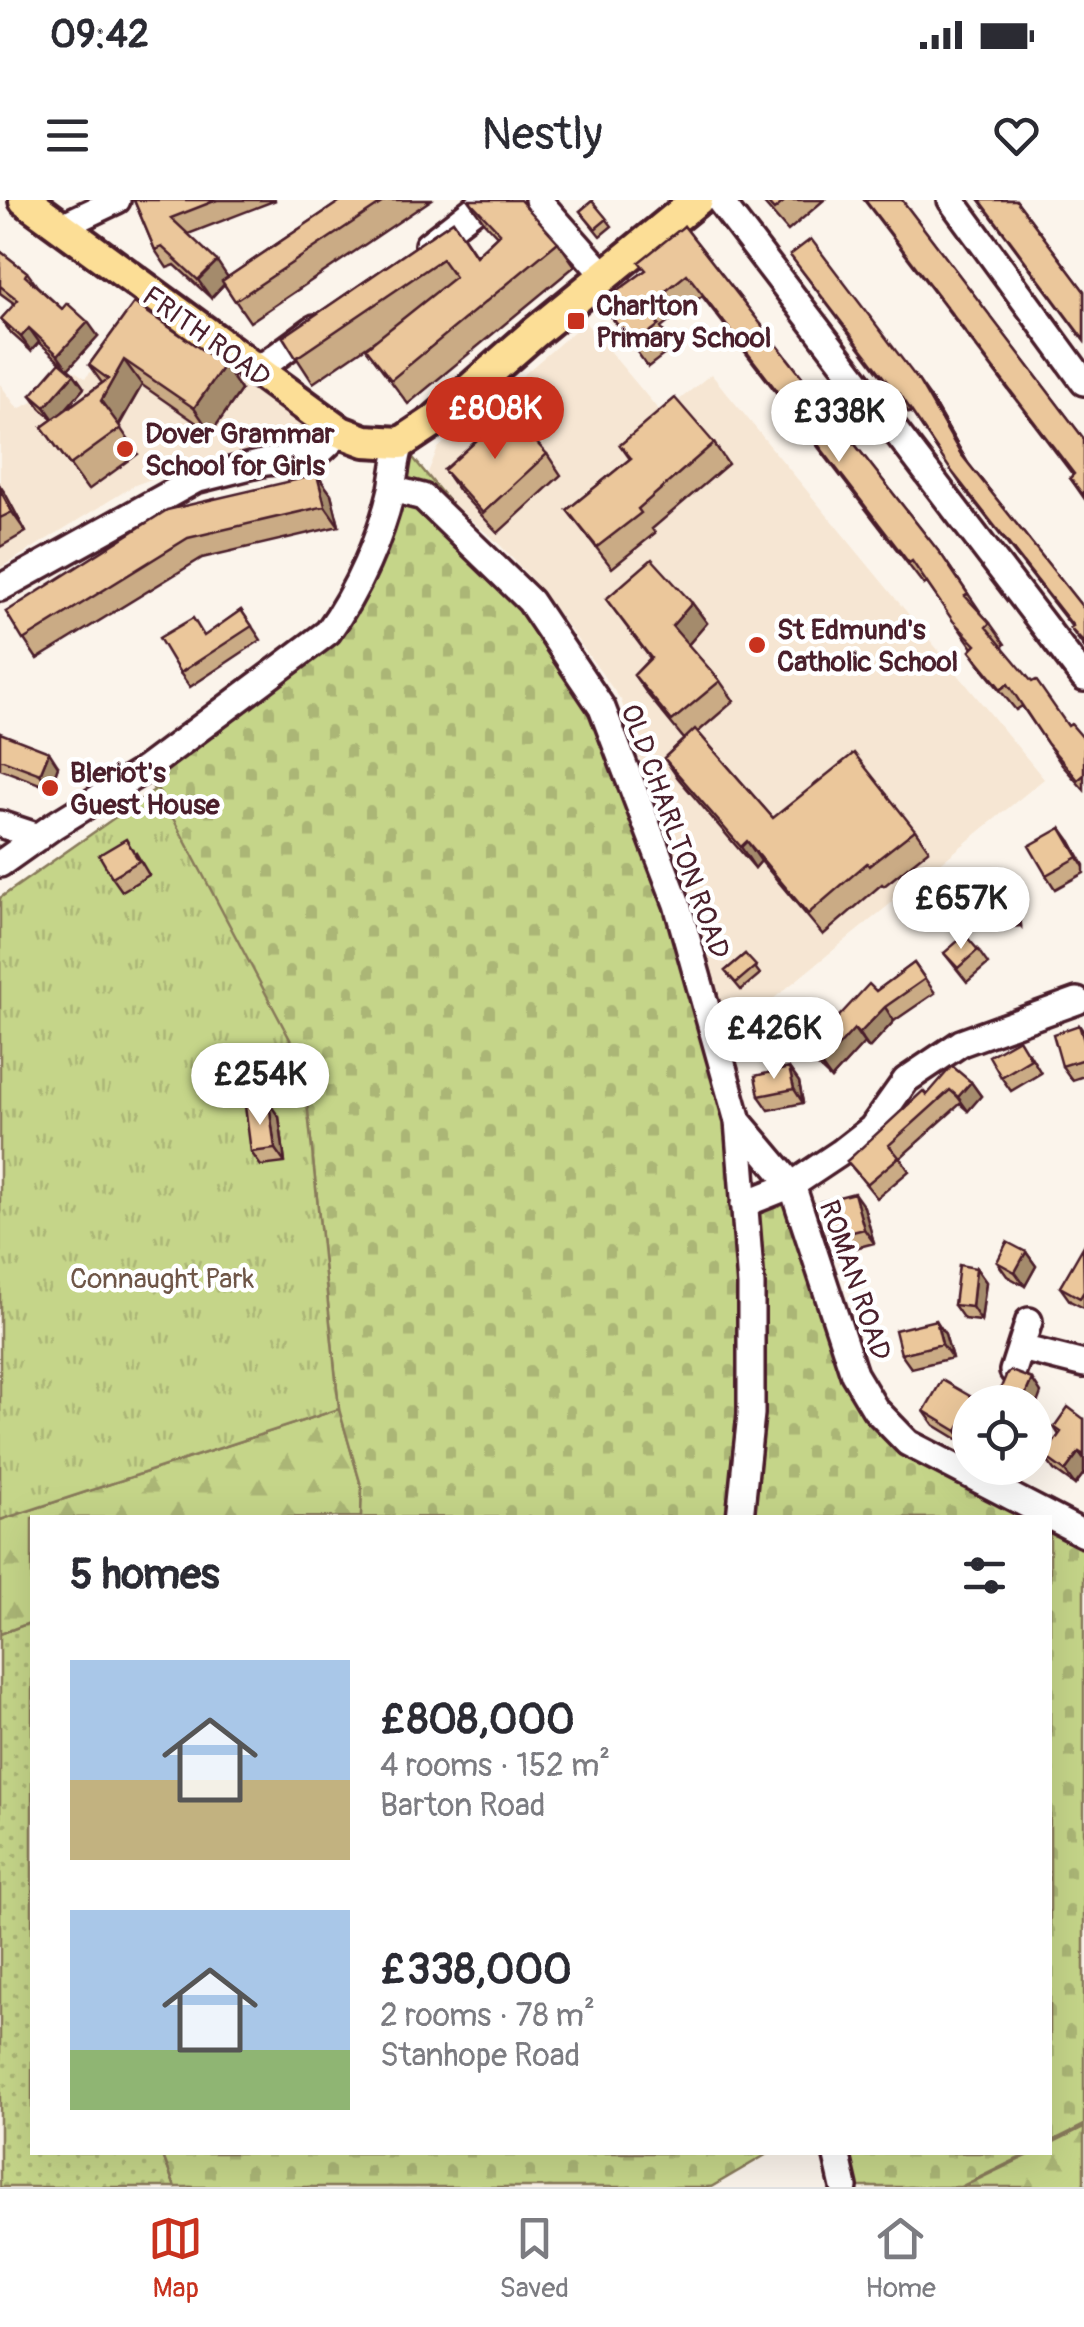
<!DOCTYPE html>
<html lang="en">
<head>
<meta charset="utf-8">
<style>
  body { margin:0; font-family:Pangolin,sans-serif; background:#f2f2f3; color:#2b2b33; height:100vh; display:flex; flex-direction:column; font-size:38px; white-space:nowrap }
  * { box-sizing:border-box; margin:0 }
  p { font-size:32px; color:#7c7c81 }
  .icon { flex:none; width:55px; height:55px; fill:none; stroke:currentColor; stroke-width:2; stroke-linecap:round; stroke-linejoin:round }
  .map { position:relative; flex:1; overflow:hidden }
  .drawer { position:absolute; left:30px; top:1315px; width:1022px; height:640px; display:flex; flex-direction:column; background:#fff; border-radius:0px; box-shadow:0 10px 40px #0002 }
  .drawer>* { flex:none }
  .controls { position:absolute; left:952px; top:1185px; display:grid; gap:20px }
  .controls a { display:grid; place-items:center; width:100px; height:100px; border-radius:50%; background:#fff; box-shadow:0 10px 40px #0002; font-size:50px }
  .price { position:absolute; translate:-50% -85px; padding:0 22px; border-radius:35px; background:#fff; color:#222; font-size:32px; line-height:65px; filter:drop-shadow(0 2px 5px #0008) }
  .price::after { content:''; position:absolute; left:50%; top:60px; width:30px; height:22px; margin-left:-15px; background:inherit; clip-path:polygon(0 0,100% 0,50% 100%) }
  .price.active { background:#c8321e; color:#fff }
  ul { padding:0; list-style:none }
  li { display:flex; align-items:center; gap:30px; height:250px; padding:0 40px }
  li span { display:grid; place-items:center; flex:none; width:280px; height:200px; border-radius:0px; color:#555 }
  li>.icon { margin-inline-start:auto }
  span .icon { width:120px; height:120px; fill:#fffc; stroke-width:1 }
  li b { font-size:42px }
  h2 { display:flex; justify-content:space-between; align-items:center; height:120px; padding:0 40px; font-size:42px }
  .status { display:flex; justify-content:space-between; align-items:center; height:70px; padding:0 50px; background:#fff; direction:ltr }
  .status svg { height:28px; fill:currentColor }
  header { display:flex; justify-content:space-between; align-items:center; height:130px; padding:0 40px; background:#fff; font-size:45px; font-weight:600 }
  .tabs { display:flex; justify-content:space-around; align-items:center; height:140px; border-top:2px solid #e1e1e2; background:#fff; font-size:28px; color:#7c7c81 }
  .tabs a { display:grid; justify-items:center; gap:5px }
  .tabs .active { color:#c8321e }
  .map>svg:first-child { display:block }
  .built { fill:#f6e6d3 }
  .grass { fill:url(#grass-dots); stroke:#887a5a; stroke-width:2.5 }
  .forest { fill:url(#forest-firs); stroke:#887a5a; stroke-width:2.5 }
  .cemetery { fill:url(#cemetery-stones); stroke:#887a5a; stroke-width:2.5 }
  .park { fill:url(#park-tufts); stroke:#887a5a; stroke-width:2.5 }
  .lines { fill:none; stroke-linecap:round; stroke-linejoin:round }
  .minor-casing { stroke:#4a1f2b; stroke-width:32 }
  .major-casing { stroke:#4a1f2b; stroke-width:38 }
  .minor { stroke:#fff; stroke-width:25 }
  .major { stroke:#fcde96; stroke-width:30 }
  .wall { fill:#caab85; stroke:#4a1f2b; stroke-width:2.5 }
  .shaded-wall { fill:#a48b6c; stroke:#4a1f2b; stroke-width:2.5 }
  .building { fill:#ebc79b; stroke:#4a1f2b; stroke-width:2.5 }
  .poi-dot { fill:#c8321e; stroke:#fff; stroke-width:4 }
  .labels { text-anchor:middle; stroke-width:9; stroke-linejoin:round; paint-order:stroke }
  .poi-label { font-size:28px; font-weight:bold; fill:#4a1f2b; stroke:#fff; text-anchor:start }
  .street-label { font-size:28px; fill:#4a1f2b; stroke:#fff }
  .park-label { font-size:28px; fill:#6f5647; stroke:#fff }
</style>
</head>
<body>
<div class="status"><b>09:42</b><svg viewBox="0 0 49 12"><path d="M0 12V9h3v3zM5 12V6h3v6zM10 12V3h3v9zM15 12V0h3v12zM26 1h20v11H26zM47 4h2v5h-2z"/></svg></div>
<header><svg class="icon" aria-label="menu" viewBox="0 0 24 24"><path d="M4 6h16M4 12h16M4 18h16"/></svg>Nestly<svg class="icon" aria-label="heart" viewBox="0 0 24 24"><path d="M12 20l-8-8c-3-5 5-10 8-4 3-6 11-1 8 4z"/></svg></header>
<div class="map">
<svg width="1084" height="1987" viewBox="0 0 1084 1987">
  <defs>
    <pattern id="grass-dots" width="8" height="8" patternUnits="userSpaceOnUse" patternTransform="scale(2.5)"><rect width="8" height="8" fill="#c5d589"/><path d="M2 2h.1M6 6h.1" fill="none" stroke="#abb676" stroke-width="1.8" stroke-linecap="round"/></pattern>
    <pattern id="forest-firs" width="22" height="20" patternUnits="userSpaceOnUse" patternTransform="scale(2.5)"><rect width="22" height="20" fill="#c5d589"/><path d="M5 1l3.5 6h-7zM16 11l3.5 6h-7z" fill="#abb676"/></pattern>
    <pattern id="cemetery-stones" width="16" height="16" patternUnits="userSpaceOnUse" patternTransform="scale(2.5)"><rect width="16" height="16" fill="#c5d589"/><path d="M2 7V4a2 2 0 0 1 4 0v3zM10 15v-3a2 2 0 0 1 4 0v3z" fill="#abb676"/></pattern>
    <pattern id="park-tufts" width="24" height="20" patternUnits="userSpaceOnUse" patternTransform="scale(2.5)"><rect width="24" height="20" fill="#c5d589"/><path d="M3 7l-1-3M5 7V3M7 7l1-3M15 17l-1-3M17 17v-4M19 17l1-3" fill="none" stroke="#abb676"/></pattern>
  </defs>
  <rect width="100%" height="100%" fill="#fbf4eb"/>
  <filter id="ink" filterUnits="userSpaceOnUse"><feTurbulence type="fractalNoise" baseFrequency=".01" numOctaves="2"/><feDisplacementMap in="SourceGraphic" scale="20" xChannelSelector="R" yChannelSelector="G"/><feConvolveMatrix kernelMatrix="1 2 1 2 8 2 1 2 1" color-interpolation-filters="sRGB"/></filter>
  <g filter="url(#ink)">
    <!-- built -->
    <path class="built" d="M155 106 309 217 302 236 197 262 135 285 0 368V184L18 209 31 203 73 170 85 178Z
      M585 122 662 214 711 174 1044 579 730 834 621 500 541 390 501 346 425 280 438 248Z"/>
    <!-- grass -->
    <path class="grass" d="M32 1422V1952L162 1953 175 1987H0V1434Z"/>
    <!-- forest -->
    <path class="forest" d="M339 1209 362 1289 361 1317 32 1318V1422L0 1434V1320Z
      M1084 1927V1987H962L1033 1953 1050 1952V1944Z"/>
    <!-- cemetery -->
    <path class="cemetery" d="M401 243 530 401 602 508 677 704 744 1003 792 985 854 1174 908 1243 1084 1334V1925L1050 1942V1318L361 1317 362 1289 339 1209 303 864 144 571 328 432Z
      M162 1953H769L711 1987H175Z
      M839 1953H1029L960 1987H851Z"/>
    <!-- park -->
    <path class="park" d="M157 588 303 864 339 1209 0 1320V698Z"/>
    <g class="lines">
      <!-- minor casing -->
      <g class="minor-casing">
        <path id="minor" d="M538 0 606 77
          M719 0 1084 478
          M951 0 1084 182
          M60 27 117 0
          M428 45 486 0
          M255 172 315 128
          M392 289 423 297 530 401 602 508 677 704 738 921 751 1085V1214L740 1318
          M0 388 195 280 266 262 314 257 341 232
          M0 624 39 637
          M0 664 55 625 144 570 328 432C357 392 381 337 392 289 395 274 396 258 401 243
          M738 921 792 985 854 1174 875 1209 908 1243 1084 1334
          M744 1004 792 985 840 953 872 928 906 880 961 843 1077 801
          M1021 1148 1084 1164
          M1013 1171 1029 1121
          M836 1952 844 1987"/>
      </g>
      <!-- major casing -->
      <g class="major-casing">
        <path id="major" d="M25 0 341 232 365 241 401 243 434 221 533 134 697 0"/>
      </g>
      <!-- minor -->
      <use href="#minor" class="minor"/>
      <!-- major -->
      <use href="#major" class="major"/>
    </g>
    <!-- wall -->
    <path class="wall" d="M134 0H276L188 34 228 77 342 0H431L250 122 224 84 211 98 175 65 167 68 155 50Z
      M468 0 558 42 575 66 408 204 366 148 376 140 313 183 283 137 453 21 476 55 497 36 484 22Z
      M761 0H824L788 31Z
      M864 0H902L1084 239V298L1070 278 1073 275Z
      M979 0H1016L1084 91V141Z
      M592 1 612 26 600 36 580 11Z
      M684 26 943 357 982 414 990 423 1005 444 1002 447 1068 526 1084 539V590L1062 565 1022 506 1016 510 985 472 970 451 973 448 927 383 924 385 702 96 661 128 674 147 648 167 601 103 645 71Z
      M0 51 27 72 37 86 62 109 98 136 68 169 39 142 31 151 11 133 1 119 15 104 0 93Z
      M790 55 930 197 968 263 1084 409V447L1070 428 1072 427 962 286 911 211 909 213Z
      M134 103 224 165 241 190 211 233 142 185 119 226 138 254 88 290 42 227 53 219 41 209 31 195 74 174 84 188 64 211 102 183 89 165Z
      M714 243 728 264 652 329 655 333 612 368 567 310 630 259 620 245Z
      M547 254 561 275 498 333 459 291 444 270Z
      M317 275 331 294 339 326 202 358 37 459 6 412Z
      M0 286 26 332 0 347Z
      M606 399 692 403 707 423 688 445 720 481 734 501 698 532 773 618 915 630 929 650 884 686 882 684 823 735 761 661 755 668 678 578 664 558 684 539 648 495 634 475 650 458Z
      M241 410 261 440 190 487 180 473 205 436Z
      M0 533 58 566 50 588 0 569Z
      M1071 642 1084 665V673L1055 689 1046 675Z
      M136 653 149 675 122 691 112 677Z
      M1010 685 1019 699 1021 726 995 728 985 714Z
      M978 750 988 764 967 782 944 753Z
      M745 754 760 774 741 790 725 771Z
      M914 763 935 793 894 821 869 848 864 843 831 879 813 862 803 848 829 827Z
      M1079 825 1084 832V876L1072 880 1062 866Z
      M1029 853 1041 873 1011 891 1001 877Z
      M789 868 799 882 803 903 769 910 759 896Z
      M971 882 981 896 968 911 960 904 900 958 909 971 877 998 847 961 927 895Z
      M279 917 285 963 261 966 251 952Z
      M864 1007 874 1043 840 1052 830 1038Z
      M1084 1048V1108L1070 1101 1060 1087Z
      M1026 1052 1036 1066 1025 1086 1007 1076 997 1062Z
      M976 1068 986 1082 981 1121 964 1119 954 1105Z
      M945 1134 952 1158 911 1168 901 1154Z
      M970 1202V1239L967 1245 934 1225 924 1211Z
      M1084 1219V1273L1075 1285 1054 1270 1044 1256 1059 1235 1054 1227Z"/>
    <!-- shaded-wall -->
    <path class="shaded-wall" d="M217 61 229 79 211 98 198 80Z
      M88 122 98 136 68 169 58 155Z
      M29 128 39 142 31 151 21 137Z
      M124 160 142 185 118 226 101 201Z
      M224 165 241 190 211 233 194 208Z
      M74 174 84 188 55 221 45 207Z
      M918 180 930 197 972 270 960 253Z
      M317 275 331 294 339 326 325 306Z
      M0 286 5 293 26 332 12 312 0 290Z
      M692 403 707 423 686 447 672 426Z
      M49 552 58 566 50 588 40 574Z
      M1061 628 1071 642 1084 667 1078 657Z
      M747 641 761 661 755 668 741 647Z
      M1010 685 1019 699 1021 726 1011 712Z
      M885 807 894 821 869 848 859 834Z
      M854 829 864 843 831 879 821 865Z
      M789 868 799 882 803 903 794 889Z
      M971 882 981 896 968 911 958 897Z
      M269 903 279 917 285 963 275 949Z
      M854 993 864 1007 874 1043 864 1029Z
      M1026 1052 1036 1066 1025 1086 1015 1072Z
      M976 1068 986 1082 981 1121 972 1107Z
      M936 1120 945 1134 952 1158 942 1144Z
      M1032 1179 1041 1193 1035 1209V1202H1022Z
      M970 1208V1239L967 1245 957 1231Z
      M1079 1252 1084 1259V1273L1075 1285 1065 1271Z"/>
    <!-- building -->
    <path class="building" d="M134 0H217L171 18 217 61 198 80 162 47 155 50Z
      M342 0H386L235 101 222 81Z
      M469 0H520L558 42 391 180 366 148 455 77 442 59 296 158 283 137 453 21 476 56 500 33Z
      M765 0H786L774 10Z
      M865 0H902L1084 239V296L1070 278 1074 274Z
      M980 0H1016L1084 91V140Z
      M592 1 607 19 595 29 580 11Z
      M684 26 943 357 968 394 965 396 990 423 986 427 1032 482 1036 480 1068 526 1071 524 1084 539V575L1078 580 1047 543 1008 484 1001 489 970 451 976 445 953 421 912 361 909 363 687 74 646 107 659 125 633 145 601 103 646 70 639 62Z
      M811 39 918 180 960 253 1084 409V443L1070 428 1073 426 950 269 900 194 898 196 790 55Z
      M0 51 27 72 25 76 62 109 67 103 88 122 58 155 29 128 21 137 1 119 18 100 0 86Z
      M134 103 224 165 194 208 124 160 101 201 121 228 70 265 42 227 108 179 89 165Z
      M60 162 74 174 45 207 31 195Z
      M675 198 714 243 638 309 641 313 597 347 567 310 631 258 620 245Z
      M508 212 547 254 483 313 444 270Z
      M317 275 325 306 188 338 23 440 6 412 167 310Z
      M0 290 12 312 0 318Z
      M652 359 692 403 672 426 720 481 672 521 634 475 651 458 606 399Z
      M241 410 252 426 180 473 159 438 193 418 204 436Z
      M695 529 773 618 854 553 915 630 869 666 867 663 808 714 747 641 741 647 664 558Z
      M0 533 49 552 40 574 0 559Z
      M1061 628 1078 657 1046 675 1029 646Z
      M126 639 139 661 112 677 99 655Z
      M1010 685 1011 712 985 714 984 687Z
      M965 735 978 750 958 768 944 753Z
      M745 754 756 766 736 783 725 771Z
      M914 763 925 779 885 807 859 834 854 829 821 865 803 848 825 824 829 827 869 784 876 791Z
      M1079 825 1084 841V859L1062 866 1053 834Z
      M1019 839 1031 859 1001 877 989 856Z
      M952 866 971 882 958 897 950 890 889 945 899 957 867 984 847 961 923 891 927 895Z
      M789 868 794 889 759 896 755 876Z
      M269 903 275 949 251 952 245 906Z
      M854 993 864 1029 830 1038 820 1002Z
      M1007 1042 1026 1052 1015 1072 997 1062Z
      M1083 1047 1084 1091 1080 1098 1060 1087Z
      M959 1065 976 1068 972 1107 954 1105Z
      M936 1120 942 1144 901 1154 895 1130Z
      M1011 1171 1032 1179 1022 1202H995L1007 1173Z
      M942 1180 975 1199 973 1202H970V1208L957 1231 924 1211Z
      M1068 1207 1084 1219V1255L1079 1252 1065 1271 1044 1256 1061 1232 1054 1227Z"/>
  </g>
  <!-- markers -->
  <g class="poi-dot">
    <rect x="566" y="111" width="20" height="20" rx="5"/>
    <circle cx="125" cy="249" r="10"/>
    <circle cx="757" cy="445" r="10"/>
    <circle cx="50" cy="588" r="10"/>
  </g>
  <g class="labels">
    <!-- poi labels -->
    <g class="poi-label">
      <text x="596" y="115">Charlton<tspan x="596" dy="32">Primary School</tspan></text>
      <text x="145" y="243">Dover Grammar<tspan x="145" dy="32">School for Girls</tspan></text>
      <text x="777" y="439">St Edmund's<tspan x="777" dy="32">Catholic School</tspan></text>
      <text x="70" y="582">Bleriot's<tspan x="70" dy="32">Guest House</tspan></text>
    </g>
    <!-- street labels -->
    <g class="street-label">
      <text transform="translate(207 136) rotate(36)" y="10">FRITH ROAD</text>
      <text transform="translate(676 631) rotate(70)" y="10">OLD CHARLTON ROAD</text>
      <text transform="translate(856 1080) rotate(71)" y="10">ROMAN ROAD</text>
    </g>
    <!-- park labels -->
    <g class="park-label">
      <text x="162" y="1088">Connaught Park</text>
    </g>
  </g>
</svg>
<div class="controls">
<a><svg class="icon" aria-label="locate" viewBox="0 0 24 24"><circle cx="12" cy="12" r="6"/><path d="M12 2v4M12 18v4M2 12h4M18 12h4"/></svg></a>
</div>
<b class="price active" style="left:495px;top:262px">£808K</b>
<b class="price" style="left:839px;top:265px">£338K</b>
<b class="price" style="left:961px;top:752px">£657K</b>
<b class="price" style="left:774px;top:882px">£426K</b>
<b class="price" style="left:260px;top:928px">£254K</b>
<section class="drawer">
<h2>5 homes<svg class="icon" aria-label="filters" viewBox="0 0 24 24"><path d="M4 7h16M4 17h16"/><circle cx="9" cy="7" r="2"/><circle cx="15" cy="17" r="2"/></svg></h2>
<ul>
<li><span style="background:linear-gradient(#a9c7e8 60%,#c2b280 0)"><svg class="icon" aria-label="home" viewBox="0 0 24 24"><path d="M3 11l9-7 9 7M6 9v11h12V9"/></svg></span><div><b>£808,000</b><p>4 rooms · 152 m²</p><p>Barton Road</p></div></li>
<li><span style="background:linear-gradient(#a9c7e8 70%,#8fb573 0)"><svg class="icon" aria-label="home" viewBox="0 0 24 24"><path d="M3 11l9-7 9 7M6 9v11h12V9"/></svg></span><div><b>£338,000</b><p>2 rooms · 78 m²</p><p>Stanhope Road</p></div></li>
</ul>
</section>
</div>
<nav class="tabs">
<a class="active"><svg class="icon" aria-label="map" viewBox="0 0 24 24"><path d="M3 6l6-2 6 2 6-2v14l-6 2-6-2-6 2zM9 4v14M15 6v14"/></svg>Map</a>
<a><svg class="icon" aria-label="saved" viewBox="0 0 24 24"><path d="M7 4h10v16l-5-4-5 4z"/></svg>Saved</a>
<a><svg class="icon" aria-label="home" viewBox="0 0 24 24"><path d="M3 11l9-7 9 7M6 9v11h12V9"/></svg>Home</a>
</nav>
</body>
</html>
